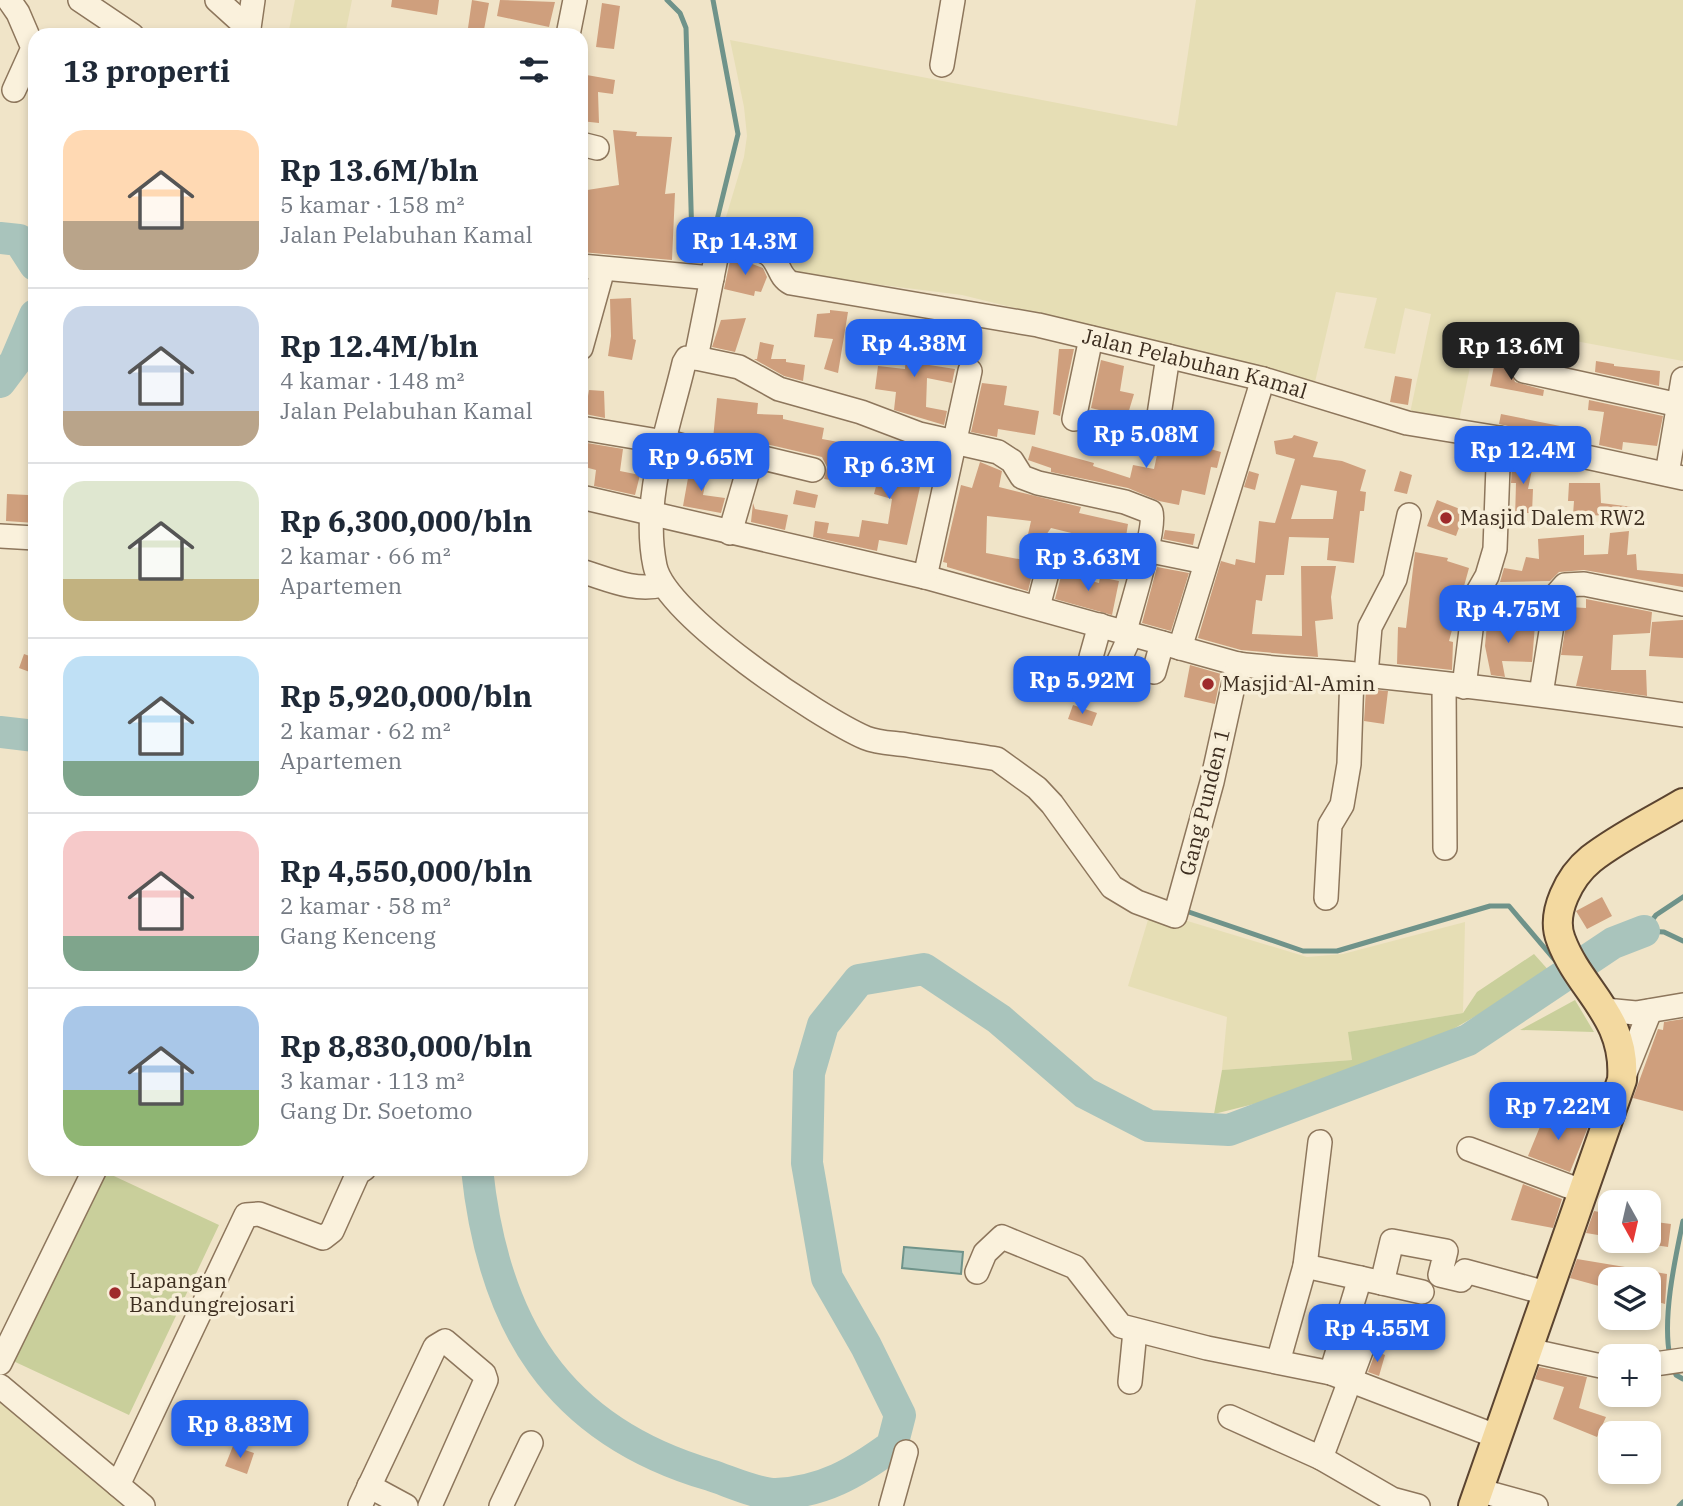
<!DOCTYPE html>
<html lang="id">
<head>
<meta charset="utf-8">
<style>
  body { margin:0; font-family:"IBM Plex Serif",serif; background:#f2f2f3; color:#1f2937; height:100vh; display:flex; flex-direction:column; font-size:26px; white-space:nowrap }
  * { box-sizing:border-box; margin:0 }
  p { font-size:23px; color:#747a83 }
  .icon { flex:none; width:38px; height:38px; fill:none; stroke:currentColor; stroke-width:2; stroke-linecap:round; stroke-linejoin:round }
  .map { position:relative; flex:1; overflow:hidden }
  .drawer { position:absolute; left:28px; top:28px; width:560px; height:1148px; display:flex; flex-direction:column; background:#fff; border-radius:21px; box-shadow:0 4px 10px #0003 }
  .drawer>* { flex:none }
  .needle { width:46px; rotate:172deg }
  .tools { position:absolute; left:1598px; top:1190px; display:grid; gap:14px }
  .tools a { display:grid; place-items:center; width:63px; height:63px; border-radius:14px; background:#fff; box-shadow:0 4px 10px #0003; font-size:35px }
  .price { position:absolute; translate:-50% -60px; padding:0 16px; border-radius:14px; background:#2563eb; color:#fff; font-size:23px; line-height:46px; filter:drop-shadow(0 2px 4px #0008) }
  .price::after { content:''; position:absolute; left:50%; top:42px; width:21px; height:16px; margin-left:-10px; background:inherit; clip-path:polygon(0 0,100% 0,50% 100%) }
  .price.selected { background:#222; color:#fff }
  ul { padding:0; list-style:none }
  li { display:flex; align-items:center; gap:21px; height:175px; padding:0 35px }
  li+li { border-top:2px solid #e0e1e3 }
  li span { display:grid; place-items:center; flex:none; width:196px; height:140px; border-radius:21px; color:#555 }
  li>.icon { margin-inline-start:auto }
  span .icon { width:84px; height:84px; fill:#fffc; stroke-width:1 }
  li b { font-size:30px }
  h2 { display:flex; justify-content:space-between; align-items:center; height:84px; padding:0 35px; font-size:30px }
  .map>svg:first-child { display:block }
  .farmland { fill:#e6deb5 }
  .green { fill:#c9cf9b }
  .water { fill:#a9c4bc; stroke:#6f938a; stroke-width:2 }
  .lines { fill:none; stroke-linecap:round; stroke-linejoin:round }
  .stream { stroke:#6f938a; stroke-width:5 }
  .river { stroke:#a9c4bc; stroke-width:32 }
  .building { fill:#cf9f7d; fill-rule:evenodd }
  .minor-casing { stroke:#8d765c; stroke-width:26 }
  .major-casing { stroke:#5b4430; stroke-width:32 }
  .minor { stroke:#faf1dc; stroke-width:23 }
  .major { stroke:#f3d9a0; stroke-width:28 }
  .poi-dot { fill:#9e2a2b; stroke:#f7eed8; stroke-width:2.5 }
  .labels { text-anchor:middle; stroke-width:7; stroke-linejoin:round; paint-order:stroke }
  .street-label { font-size:21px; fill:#3d2e20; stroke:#f7eed8 }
  .poi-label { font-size:21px; fill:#3d2e20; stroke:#f7eed8; text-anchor:start }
</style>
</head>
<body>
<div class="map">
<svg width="1683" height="1506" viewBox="0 0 1683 1506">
  <rect width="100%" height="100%" fill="#f0e4c8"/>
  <!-- farmland -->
  <path class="farmland" d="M295 0H352L345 35H288Z
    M1196 0H1683V361L1479 323 1459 421 1410 413 1431 314 1405 308 1395 354 1364 348 1377 298 1336 292 1315 382 962 295 794 274 723 227 744 157 747 136 744 107 730 40 1177 126Z
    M1151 910 1307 957 1343 954 1465 922 1463 1013 1349 1032 1352 1060 1222 1070 1227 1017 1128 986Z
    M0 1396 129 1506H0Z"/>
  <!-- green -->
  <path class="green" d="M1534 954 1551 973 1448 1032 1282 1097 1214 1114 1222 1070 1352 1060 1348 1032 1463 1013 1477 992Z
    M1575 1000 1594 1032 1520 1030Z
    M101 1170 219 1225 129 1415 11 1360Z"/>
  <!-- water -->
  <path class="water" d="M904 1247 963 1252 961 1274 902 1268Z"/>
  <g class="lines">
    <!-- stream -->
    <path class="stream" d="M667 0 680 13 686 28 692 242 698 255 707 258
      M713 0 738 134 713 236
      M1183 910 1303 951H1337L1490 906H1509L1559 965
      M1644 931 1656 915 1683 897
      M1644 931 1664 932 1683 941
      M1670 1357C1662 1318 1675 1259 1683 1221
      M1673 1366 1676 1375 1683 1379
      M1679 1506 1683 1502"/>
    <!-- river -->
    <path class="river" d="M0 238 19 240 35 265
      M0 382 15 362 35 315
      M0 732 35 736
      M477 1169C493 1323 556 1430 710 1475 729 1481 756 1494 776 1494 823 1492 855 1473 892 1446L900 1415 866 1346 827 1278 807 1163 809 1073 823 1025 859 980 924 969 999 1019 1085 1093 1149 1126 1229 1130 1468 1040 1613 943 1644 931"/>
  </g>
  <!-- building -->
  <path class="building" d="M392 0H439L437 15 391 7Z
    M472 0 489 3 483 35H467Z
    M500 0 555 2 549 27 497 16Z
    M602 3 620 6 614 49 596 47Z
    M581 74 615 80 613 94 598 92 599 123 581 121Z
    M613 130 637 132 636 136 672 137 665 194 675 193 672 260 581 252V191L619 185Z
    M731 256 763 268 767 277 761 292 755 291 754 296 724 289Z
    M631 298 633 339 636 340 632 360 608 356 611 336 610 299Z
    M830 310 848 312 838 373 824 369 833 339 814 337 817 314 830 313Z
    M746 318 735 352 712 347 721 320Z
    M908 323 924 325 923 364 955 369 952 383 927 378 926 407 947 411 944 425 894 410 896 392 875 389 878 366 905 369Z
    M760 342 774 345 771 359H786V362L805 365 803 381 784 376 754 359H757Z
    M1528 343 1547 346 1545 361 1525 357Z
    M1059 349H1074L1060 416 1053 414Z
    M1101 360 1124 366 1120 391 1134 394 1127 417 1091 408Z
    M1596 361 1614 364V366L1660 371 1659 386 1595 372Z
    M1494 366 1510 369 1515 382 1544 390 1543 396 1490 386Z
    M1395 376 1412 379 1408 405 1390 402Z
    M982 383 1007 386 1004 405 1039 411 1035 435 998 429 997 437 971 432Z
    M589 390 604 391 605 418 585 414Z
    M717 398 758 403 757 414 783 415V419L824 428 822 439 844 443 840 465 847 466 844 482 824 479 827 467 822 457 766 444 749 449 713 439Z
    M1589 400 1663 416 1657 446 1623 442 1622 450 1599 445 1604 412 1588 410Z
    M1501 414 1560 426 1558 437 1499 424Z
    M1294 435 1318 442 1313 457 1342 461 1366 470 1360 491 1366 492 1364 511H1360L1354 563 1327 560 1329 538 1289 537 1284 575H1266L1262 601 1256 600 1252 634 1302 636 1301 566H1336L1331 597 1333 619 1315 621 1318 657 1241 650 1198 638 1221 561 1235 565 1236 559 1255 563 1259 521 1275 523 1295 459 1276 454 1274 441 1292 438ZM1301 485 1337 491 1333 519H1291Z
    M1168 437 1221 452 1217 468 1211 467 1205 495 1182 490 1179 505 1159 501 1128 488 1051 472V468L1028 460 1032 446 1094 463 1093 466 1130 478 1133 465 1154 469 1160 441Z
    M581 442 623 449 620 471 640 475 635 495 594 486 596 470 581 466Z
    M911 446 932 451 927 470 924 469 907 545 879 540 877 551 813 537 815 521 829 523 827 533 859 537 862 520 888 524 892 499 874 494 881 467 878 466 880 451 902 454 904 447 911 449Z
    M1517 456 1534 460 1528 489H1533L1532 513H1523L1522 520 1515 519 1516 483H1511L1512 465H1516Z
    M980 462 1002 471 999 487 1081 507 1079 513 1128 524 1123 555 1106 552 1108 542 1051 528 1041 542 1027 539 1031 521 987 516 986 553 1035 562 1028 591 947 567V563L943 562 961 485 972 488Z
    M690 467 708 470 703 495 725 498 721 513 683 506Z
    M1249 471 1259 474 1255 490 1244 487Z
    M1400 471 1412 475 1407 494 1394 491Z
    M1569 483H1600L1601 503 1633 507 1632 516 1573 515 1574 501H1568Z
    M796 490 818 495 815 508 793 504Z
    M7 494 28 495V499H35V523L6 521Z
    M1437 500 1465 511 1456 536 1427 526Z
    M753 503 755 509 788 515 785 530 751 522Z
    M1165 530 1195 534 1193 545 1163 539Z
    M1629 531 1627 555 1636 554 1637 570 1683 574V587L1584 570 1559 572 1550 581 1500 582 1504 568 1522 571 1526 557 1539 559 1538 539 1584 535V555L1608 554 1610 533Z
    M1415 552 1448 558 1447 561 1469 568 1449 641 1453 642 1452 670 1397 664 1398 627 1406 628Z
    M1157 567 1189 573 1171 631 1142 623Z
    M1063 569 1072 571 1071 576 1099 583 1100 577 1119 581 1112 615 1055 599Z
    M1586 599 1652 612 1650 633 1613 635 1611 670H1646L1647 696 1576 686 1583 656 1561 655 1569 607 1586 608Z
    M1525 603 1541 604 1539 616 1528 618Z
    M1683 620V658L1649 656 1652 622Z
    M1487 624 1535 625 1532 662 1502 661 1505 677 1491 675 1485 646Z
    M24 654 35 658V674L19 668Z
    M1190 665 1221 674 1215 704 1184 697Z
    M1366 689 1388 691 1384 724 1364 721Z
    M1073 705 1097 713 1092 726 1068 719Z
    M1602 897 1612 916 1587 929 1576 911Z
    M1683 1019V1111L1633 1098 1658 1029 1663 1030 1664 1022Z
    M1546 1112 1588 1127 1570 1172 1528 1156Z
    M1523 1184 1562 1199 1553 1228 1511 1220Z
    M1594 1211 1610 1214V1237L1586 1233Z
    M1648 1221 1671 1224 1668 1247 1648 1244Z
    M1577 1259 1667 1274 1665 1304 1648 1299V1279H1610V1289L1570 1278Z
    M1376 1351 1385 1355 1379 1376 1368 1372Z
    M1539 1367 1587 1377 1579 1408 1606 1417 1597 1437 1553 1419 1564 1387 1535 1379Z
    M233 1446 254 1453 247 1474 225 1466Z"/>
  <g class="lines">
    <!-- minor casing -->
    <g class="minor-casing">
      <g id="minor">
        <path d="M9 0 18 13 33 48 14 90"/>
        <path d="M80 0 132 35"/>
        <path d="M217 0 249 29"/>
        <path d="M248 35 253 0"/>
        <path d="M568 35 575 0"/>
        <path d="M942 65 953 0"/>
        <path d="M581 144 597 148"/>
        <path d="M581 266 712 278"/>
        <path d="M581 348 603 269"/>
        <path d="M696 358 739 367 779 389 861 412 919 434 998 452 1012 461 1022 477 1038 483 1125 502 1151 512C1157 526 1130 611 1125 631"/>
        <path d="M1524 371 1679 405"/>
        <path d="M1074 419 1091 338"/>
        <path d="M581 428 676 444 750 464"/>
        <path d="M1157 428 1168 356"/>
        <path d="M1667 474 1683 379"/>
        <path d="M581 497 925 577 1238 664C1281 670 1323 670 1365 675 1472 686 1578 699 1683 715"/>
        <path d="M730 533 750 464 763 458 813 470"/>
        <path d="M0 536 35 538"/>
        <path d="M1146 550 1205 562"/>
        <path d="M581 571C608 579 634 592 662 585"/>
        <path d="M925 577 970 371"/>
        <path d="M1038 607 1054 546"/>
        <path d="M1180 648 1263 379"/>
        <path d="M1091 657 1100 625"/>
        <path d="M1118 663 1131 634"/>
        <path id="s1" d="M1238 664 1212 782 1175 916 1137 902 1112 887 1052 804 1037 788 997 759C967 754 937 750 907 745 894 743 878 743 866 738 818 717 665 615 655 566 641 499 669 427 684 363L687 358H696L719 243 722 240C736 243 760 246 771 256 780 265 779 277 791 283L1038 325 1263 379 1407 423 1499 438 1683 478"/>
        <path d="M1154 672 1162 643"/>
        <path d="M1366 675 1370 627 1395 579 1409 515"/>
        <path d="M1444 684 1445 848"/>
        <path d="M1464 687 1475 597 1487 576 1495 549 1499 438"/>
        <path d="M1541 694 1557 594 1565 585 1584 584 1683 604"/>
        <path d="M1326 898 1330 825 1342 805 1349 764 1352 674"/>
        <path d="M1605 1010 1636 1013 1683 1005"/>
        <path d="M1624 1076 1650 1011"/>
        <path d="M1469 1149 1584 1192"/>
        <path d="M1305 1266 1360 1278"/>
        <path d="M977 1272 985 1253 1002 1237 1075 1267 1121 1326 1207 1348 1331 1373 1498 1437"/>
        <path d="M1382 1283 1392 1241 1446 1251 1440 1275 1461 1280 1465 1271 1546 1293"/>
        <path d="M1528 1350 1610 1368"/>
        <path d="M1278 1362 1305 1266 1320 1142"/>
        <path d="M0 1363 95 1169"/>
        <path d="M1648 1365 1683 1360"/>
        <path d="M1331 1373 1360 1278 1422 1292"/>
        <path d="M1130 1382 1135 1331"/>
        <path d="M0 1386 143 1506"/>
        <path d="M1230 1417 1321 1458 1364 1343"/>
        <path d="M1321 1458 1392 1499 1418 1506"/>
        <path d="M118 1485 246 1215 259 1214 323 1238 332 1231 358 1173 364 1169"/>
        <path d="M369 1486 406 1506"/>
        <path d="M1478 1490 1536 1506"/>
        <path d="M360 1506 435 1347 445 1341 484 1374 486 1380 430 1506"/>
        <path d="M501 1506 531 1443"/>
        <path d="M891 1506 906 1452"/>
      </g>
    </g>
    <!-- major casing -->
    <g class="major-casing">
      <path id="major" d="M1473 1506 1622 1080C1627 1016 1580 991 1561 940 1550 913 1570 876 1591 859 1619 837 1653 821 1683 803"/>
    </g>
    <!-- minor -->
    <use href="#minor" class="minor"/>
    <!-- major -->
    <use href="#major" class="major"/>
  </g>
  <!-- markers -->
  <g class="poi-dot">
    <circle cx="1446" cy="518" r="7"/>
    <circle cx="1208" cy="684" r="7"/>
    <circle cx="115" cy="1293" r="7"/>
  </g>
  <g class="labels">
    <!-- street labels -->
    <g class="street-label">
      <text dy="7" stroke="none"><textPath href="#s1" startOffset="1754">Jalan Pelabuhan Kamal</textPath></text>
      <text transform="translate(1205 802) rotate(-76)" y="7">Gang Punden 1</text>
    </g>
    <!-- poi labels -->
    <g class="poi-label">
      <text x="1460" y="525">Masjid Dalem RW2</text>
      <text x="1222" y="691">Masjid Al-Amin</text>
      <text x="129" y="1288">Lapangan<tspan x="129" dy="24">Bandungrejosari</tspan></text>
    </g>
  </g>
</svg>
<div class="tools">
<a><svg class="needle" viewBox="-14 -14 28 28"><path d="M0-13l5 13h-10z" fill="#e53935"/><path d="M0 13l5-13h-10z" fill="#747a83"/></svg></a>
<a><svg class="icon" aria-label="layers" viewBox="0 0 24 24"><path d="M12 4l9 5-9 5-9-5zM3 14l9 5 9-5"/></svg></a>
<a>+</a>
<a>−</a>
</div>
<b class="price" style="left:745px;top:277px">Rp 14.3M</b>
<b class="price" style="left:914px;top:379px">Rp 4.38M</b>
<b class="price selected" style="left:1511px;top:382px">Rp 13.6M</b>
<b class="price" style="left:1146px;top:470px">Rp 5.08M</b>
<b class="price" style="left:1523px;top:486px">Rp 12.4M</b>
<b class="price" style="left:701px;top:493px">Rp 9.65M</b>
<b class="price" style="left:889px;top:501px">Rp 6.3M</b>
<b class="price" style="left:1088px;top:593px">Rp 3.63M</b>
<b class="price" style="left:1508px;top:645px">Rp 4.75M</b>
<b class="price" style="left:1082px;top:716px">Rp 5.92M</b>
<b class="price" style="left:1558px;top:1142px">Rp 7.22M</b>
<b class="price" style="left:1377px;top:1364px">Rp 4.55M</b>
<b class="price" style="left:240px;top:1460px">Rp 8.83M</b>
<section class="drawer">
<h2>13 properti<svg class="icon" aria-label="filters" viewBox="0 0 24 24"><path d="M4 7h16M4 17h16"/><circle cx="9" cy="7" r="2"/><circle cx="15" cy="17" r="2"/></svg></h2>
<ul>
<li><span style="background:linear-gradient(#ffd9b3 65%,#b9a48a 0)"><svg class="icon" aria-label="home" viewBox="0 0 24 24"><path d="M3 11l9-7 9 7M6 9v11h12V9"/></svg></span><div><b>Rp 13.6M/bln</b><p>5 kamar · 158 m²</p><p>Jalan Pelabuhan Kamal</p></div></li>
<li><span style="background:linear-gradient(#c9d6e8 75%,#b9a48a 0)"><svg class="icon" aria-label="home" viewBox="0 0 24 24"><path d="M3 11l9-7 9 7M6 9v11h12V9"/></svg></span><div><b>Rp 12.4M/bln</b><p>4 kamar · 148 m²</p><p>Jalan Pelabuhan Kamal</p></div></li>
<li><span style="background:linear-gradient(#dfe7d0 70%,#c2b280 0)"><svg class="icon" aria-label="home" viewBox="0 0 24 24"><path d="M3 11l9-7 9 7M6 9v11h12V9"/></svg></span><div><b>Rp 6,300,000/bln</b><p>2 kamar · 66 m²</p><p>Apartemen</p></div></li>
<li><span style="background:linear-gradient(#bfe0f5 75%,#7fa58c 0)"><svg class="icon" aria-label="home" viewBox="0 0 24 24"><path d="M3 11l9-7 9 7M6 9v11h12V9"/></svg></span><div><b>Rp 5,920,000/bln</b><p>2 kamar · 62 m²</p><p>Apartemen</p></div></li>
<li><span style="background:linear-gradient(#f6c9c9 75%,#7fa58c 0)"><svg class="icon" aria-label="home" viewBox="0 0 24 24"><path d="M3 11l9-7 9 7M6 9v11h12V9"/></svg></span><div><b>Rp 4,550,000/bln</b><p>2 kamar · 58 m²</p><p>Gang Kenceng</p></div></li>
<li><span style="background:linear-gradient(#a9c7e8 60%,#8fb573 0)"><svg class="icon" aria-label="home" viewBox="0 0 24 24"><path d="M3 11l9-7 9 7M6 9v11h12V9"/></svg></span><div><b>Rp 8,830,000/bln</b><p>3 kamar · 113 m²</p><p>Gang Dr. Soetomo</p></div></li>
</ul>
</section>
</div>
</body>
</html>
